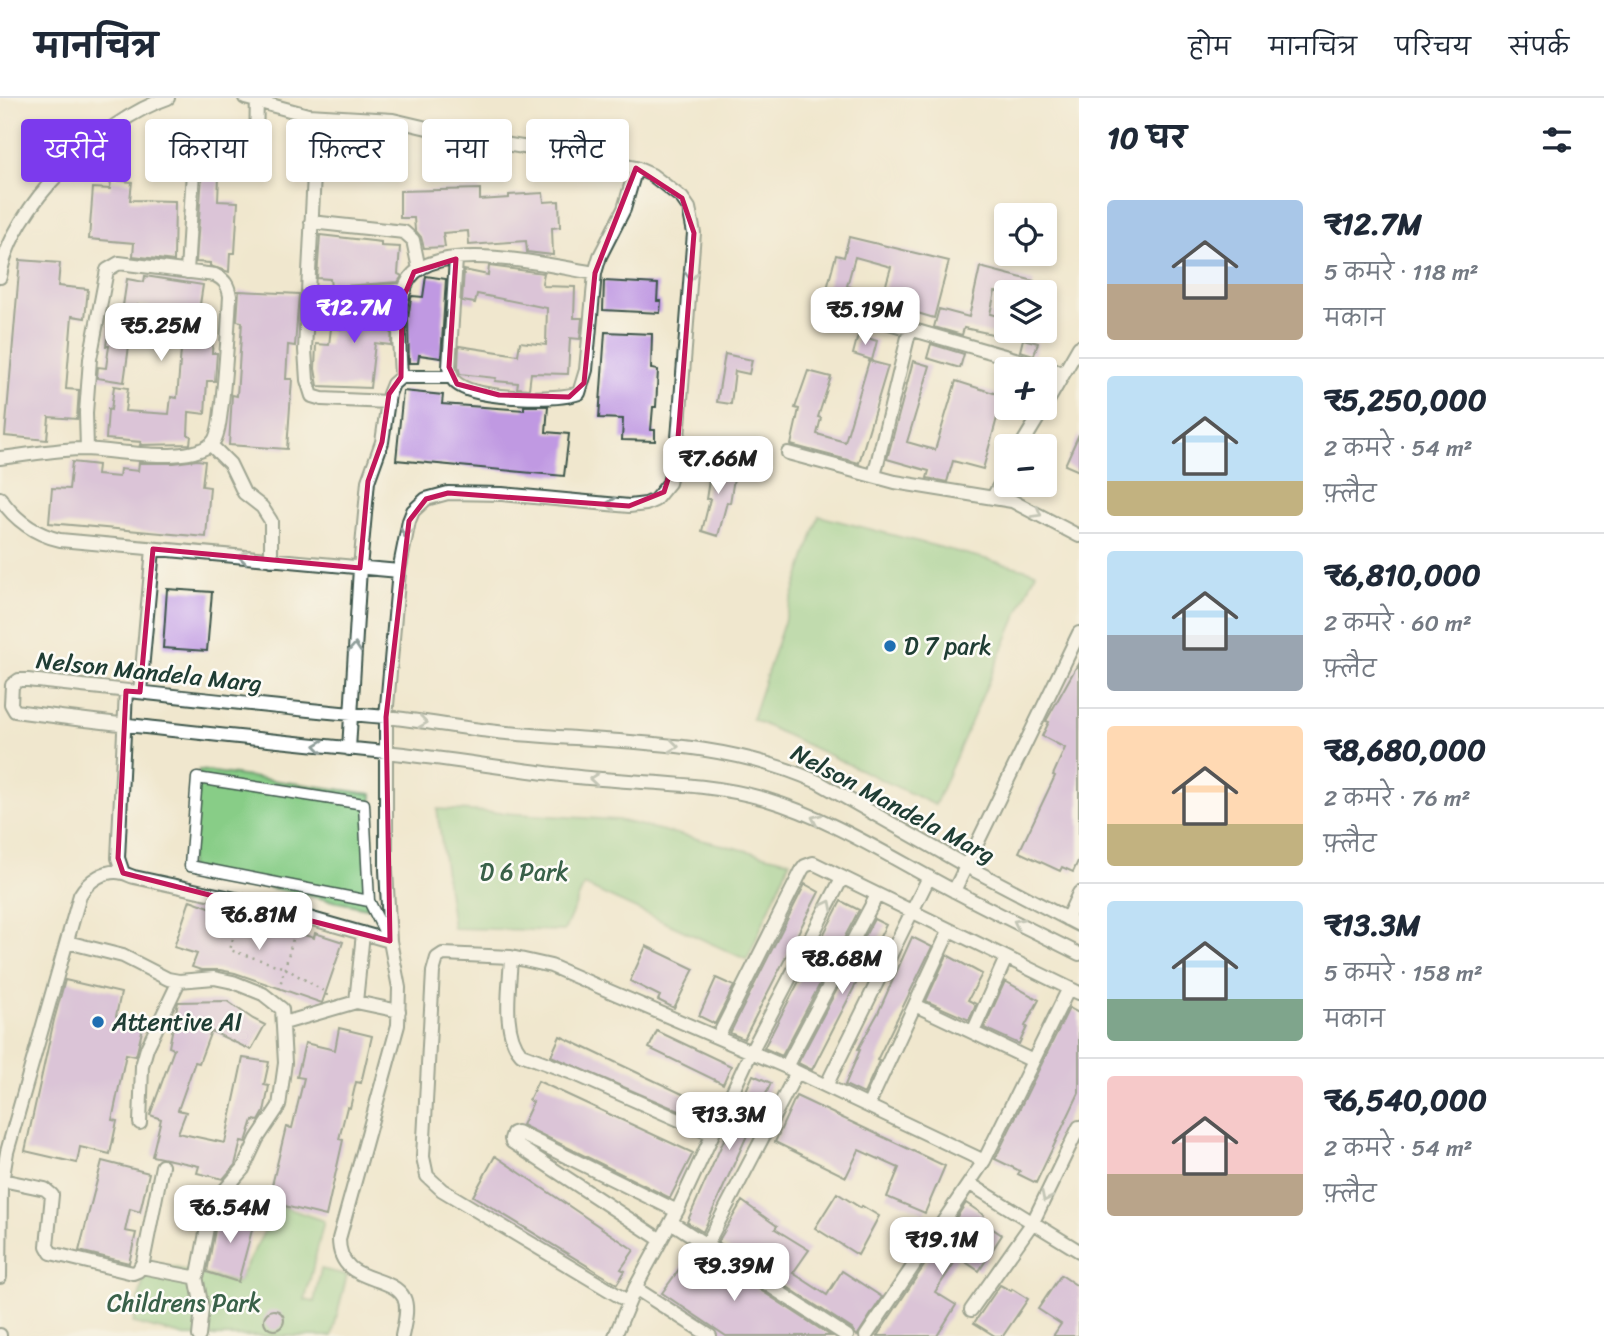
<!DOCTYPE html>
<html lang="hi">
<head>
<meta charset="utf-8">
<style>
  body { margin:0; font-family:Sriracha,"Playpen Sans Deva",sans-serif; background:#f2f2f3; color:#1f2937; height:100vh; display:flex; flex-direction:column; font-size:26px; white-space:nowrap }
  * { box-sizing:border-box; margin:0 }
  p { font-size:23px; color:#747a83 }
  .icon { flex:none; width:38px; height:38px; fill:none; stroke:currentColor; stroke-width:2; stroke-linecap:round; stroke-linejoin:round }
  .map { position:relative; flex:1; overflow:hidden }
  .side { display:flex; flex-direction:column; background:#fff; width:525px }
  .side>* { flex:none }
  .guide { position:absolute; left:21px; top:21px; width:665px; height:63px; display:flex; gap:14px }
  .controls { position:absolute; left:994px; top:105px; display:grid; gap:14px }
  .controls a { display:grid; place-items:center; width:63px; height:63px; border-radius:7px; background:#fff; box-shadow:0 4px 10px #0003; font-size:35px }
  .price { position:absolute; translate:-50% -60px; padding:0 16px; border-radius:14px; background:#fff; color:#222; font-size:23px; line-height:46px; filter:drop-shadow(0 2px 4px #0008) }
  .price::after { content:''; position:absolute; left:50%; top:42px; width:21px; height:16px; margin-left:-10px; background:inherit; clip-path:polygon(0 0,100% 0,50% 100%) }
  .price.active { background:#7c3aed; color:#fff }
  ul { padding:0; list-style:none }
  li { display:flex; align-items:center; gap:21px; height:175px; padding:0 28px }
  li+li { border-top:2px solid #e0e1e3 }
  li span { display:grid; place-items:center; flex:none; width:196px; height:140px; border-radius:7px; color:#555 }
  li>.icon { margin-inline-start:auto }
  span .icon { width:84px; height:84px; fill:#fffc; stroke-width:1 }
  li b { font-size:30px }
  h2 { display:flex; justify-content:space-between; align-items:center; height:84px; padding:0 28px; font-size:30px }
  .tag { padding:0 24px; border-radius:7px; background:#fff; box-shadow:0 4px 10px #0003; font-size:24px; line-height:63px }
  .tag.active { background:#7c3aed; color:#fff }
  header { display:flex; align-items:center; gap:42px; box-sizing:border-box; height:98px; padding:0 35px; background:#fff; border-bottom:2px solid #e0e1e3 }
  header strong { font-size:33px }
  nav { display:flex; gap:38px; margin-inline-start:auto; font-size:24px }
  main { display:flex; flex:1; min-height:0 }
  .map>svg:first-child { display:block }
  .green { fill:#88cd87; stroke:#54855e; stroke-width:2 }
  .building { fill:#c099e2 }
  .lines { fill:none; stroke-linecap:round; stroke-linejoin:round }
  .pedestrian-casing { stroke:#3e564b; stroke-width:13 }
  .minor-casing { stroke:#3e564b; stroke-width:16 }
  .path { stroke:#3e564b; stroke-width:2.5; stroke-dasharray:2 5; stroke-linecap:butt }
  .pedestrian { stroke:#fff; stroke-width:10 }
  .minor { stroke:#fff; stroke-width:12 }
  .oneway { stroke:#8f9e9a }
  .marked { fill:none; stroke:#c2185b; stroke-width:5; stroke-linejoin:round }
  .poi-dot { fill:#1f6fb2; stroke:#fdfcf7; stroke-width:2.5 }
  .labels { text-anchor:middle; stroke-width:5; stroke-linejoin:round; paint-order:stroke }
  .poi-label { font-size:24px; fill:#1f3d34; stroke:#fdfcf7; text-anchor:start }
  .street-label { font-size:24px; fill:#1f3d34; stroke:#fdfcf7 }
  .park-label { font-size:24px; fill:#396149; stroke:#fdfcf7 }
</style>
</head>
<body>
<header>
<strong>मानचित्र</strong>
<nav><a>होम</a><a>मानचित्र</a><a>परिचय</a><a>संपर्क</a></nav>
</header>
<main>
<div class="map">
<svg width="1079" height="1238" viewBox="0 0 1079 1238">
  <rect width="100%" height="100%" fill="#fdfcf7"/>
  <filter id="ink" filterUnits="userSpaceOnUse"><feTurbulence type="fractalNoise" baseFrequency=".0143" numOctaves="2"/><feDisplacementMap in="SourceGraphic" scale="14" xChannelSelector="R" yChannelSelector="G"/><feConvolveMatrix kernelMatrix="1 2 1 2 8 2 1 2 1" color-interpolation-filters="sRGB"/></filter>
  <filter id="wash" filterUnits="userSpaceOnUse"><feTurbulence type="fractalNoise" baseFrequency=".00686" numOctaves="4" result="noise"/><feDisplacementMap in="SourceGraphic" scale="28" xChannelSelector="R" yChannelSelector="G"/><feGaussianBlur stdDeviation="1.57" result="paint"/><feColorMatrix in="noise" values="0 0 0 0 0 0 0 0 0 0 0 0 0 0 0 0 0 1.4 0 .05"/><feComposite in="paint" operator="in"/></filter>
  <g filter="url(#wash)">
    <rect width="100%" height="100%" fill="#f0e7ce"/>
    <!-- green -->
    <path class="green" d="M819 418 1036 474 935 707 752 621Z
      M199 672 372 696 367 810 189 773Z
      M437 711 618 722 790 763 747 862 584 787 564 833 453 830Z
      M278 1107 324 1123 305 1202 314 1204 321 1171 347 1177 332 1238H185L133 1225 148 1163 237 1185Z"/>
    <g id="blocks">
      <!-- building -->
      <path class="building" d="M202 77 219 78 218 103 238 104 235 155H230L229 174 210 168V165L196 164Z
        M111 82 132 84 130 102 175 103 174 163 133 158 134 145 89 141 93 90 110 91Z
        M480 91V102L509 100V97L543 95 544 104 559 103 560 129 552 130 553 157 527 154 526 143 469 147 468 133 443 135 445 149 424 150 421 139 415 132 414 120H400V93Z
        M320 137 381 144V148L400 149 398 176 402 178 398 184 331 189 330 181 317 180Z
        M849 139 949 163 934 220 881 204 891 169 855 159 847 188 882 197 877 213 843 203 842 207 824 202 836 157 844 159Z
        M20 162 60 165 58 188 88 191 85 220 72 218 66 291 79 292 77 321 49 319 47 342 5 338Z
        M489 168 544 175 542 185 544 188 575 189 574 220H582L580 241 570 240 568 276 531 275 529 291 517 290 518 285 495 283 496 280 460 276 458 268 459 248 518 257 520 244 546 247 547 210 477 196 475 205 462 203 464 172 488 177Z
        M980 169 1034 183 1031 194H995L990 216 1006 220V239L964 230 962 237 934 229 939 211 969 219Z
        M145 178 203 187 197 226 214 228 212 255H217L215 283H207L205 316 189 314 188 337 191 338 190 346 140 347 141 344 106 341 108 311 111 312 114 288 128 290 125 313 169 316 171 299 177 300 182 240 175 239 177 220 170 219 171 212 138 207 134 234H131L124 284 97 280 98 269 106 270 109 248H106L110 220 121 221 127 181 144 184Z
        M426 178 446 181 441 260 419 257 418 265H409L408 221 411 200 412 198 423 199Z
        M604 183 658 186 657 203H661L660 215 603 212Z
        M239 193 299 196 295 248 288 247 286 281H292L287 351 229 347 232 297 237 298 242 224 237 223Z
        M393 202 391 247 375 245 370 290 318 288 315 271 316 246 329 247 331 230 341 231 344 209 331 208V206Z
        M605 234 652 236 651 271 658 272 656 309H653L651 332H655V343L622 342 623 321 599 320Z
        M858 237 877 243 872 262 853 256Z
        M1023 241 1038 245 1034 257 1020 253Z
        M931 246 964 256 960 270 927 260Z
        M725 256 752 262 749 276 735 273 731 306 717 304Z
        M869 263 888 268 859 365 791 347 799 311 795 310 808 273 831 279 818 319 821 320 817 336 845 344Z
        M913 263 930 268 907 344 935 352 956 283 1003 298 983 371 953 363 947 384 927 380 929 373 887 361Z
        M403 293 443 297 442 306 524 312V308H548L546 334 569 336 564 378 396 362Z
        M1079 336V373L1065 367Z
        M197 362 205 363 202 388 210 389 206 439 49 425 52 390 69 391 72 364 98 367 97 377 119 379 120 371 138 373 139 365H174Z
        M712 364 736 368 730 405 727 404 718 438 702 433 710 401H706Z
        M167 491 212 494 207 553 163 550Z
        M1079 564V761L1073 774 1062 769 1060 773 1019 754 1055 678 1053 677 1065 650 1042 638 1049 624 1046 623Z
        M805 786 819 794 744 941 730 935Z
        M190 802 286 837 288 832 314 840 315 835 343 844 322 905 235 875 220 872H201L192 869 197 856 174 849Z
        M841 803 859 812 782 958 764 950Z
        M874 821 886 827 812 972 798 965Z
        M912 839 932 849 877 962 879 963 864 996 845 987 860 952 858 951 878 915Z
        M646 848 694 871 674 910 658 902 660 898 630 883Z
        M947 857 982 876 968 902 976 906 969 922 926 903Z
        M716 880 734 888 715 926 699 918Z
        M65 882 121 895 116 918 144 925 136 958 126 956 112 1022 117 1023 110 1056 80 1049 77 1065 25 1053 54 922Z
        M1005 883 1039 902 1025 928 1027 929 1019 946 984 930Z
        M227 903 253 921 265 927 251 952 211 933 199 965 195 964 178 1012 186 1014 178 1035 225 1045 243 960 269 964 264 987 269 988 264 1014 259 1023 253 1022 246 1044 241 1043 235 1067 223 1081 197 1075 199 1068 152 1058 161 1021 150 1017 174 951 169 949 178 904Z
        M1069 910 1079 915V995L1036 1085 1018 1076 1020 1073 995 1061Z
        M339 930 372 938 361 985 356 984 350 1010 347 1009 339 1041 343 1042 326 1118 268 1104 286 1029 292 1030 304 980 297 979 305 945 335 952Z
        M657 933 731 968 723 986 649 950Z
        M560 938 712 1010 705 1024 551 958Z
        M753 977 771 985 703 1134 687 1124Z
        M538 983 693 1055 670 1100 522 1027 533 1004 529 1002Z
        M796 998 945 1068 925 1115 887 1099 899 1070 859 1052 846 1079 775 1044Z
        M495 1058 634 1152 621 1171 625 1173 617 1186 473 1098Z
        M102 1063 149 1075 140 1114 130 1111 125 1133 136 1135 129 1165 79 1153Z
        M837 1095 861 1110 862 1108 879 1118 858 1157 815 1130Z
        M742 1103 777 1128 775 1131 809 1152 793 1175 827 1197 842 1173 882 1199 857 1238 852 1231 718 1144Z
        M966 1105 984 1117 981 1123 1002 1137 979 1173 958 1159 935 1194 956 1207 937 1238H877Z
        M224 1112 255 1121 238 1184 207 1174 215 1132Z
        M705 1156 831 1238H726L662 1195 687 1160 698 1167Z
        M1061 1177 1079 1189V1238H1053L1061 1226 1038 1211Z
        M1000 1187 1011 1193 1012 1191 1028 1201 1003 1238H995L974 1225Z
        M264 1222a10 10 0 1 1 20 0a10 10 0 1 1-20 0Z"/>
    </g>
  </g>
  <g filter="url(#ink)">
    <use href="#blocks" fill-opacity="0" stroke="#3e564b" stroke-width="2"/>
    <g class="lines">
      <!-- pedestrian casing -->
      <g class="pedestrian-casing">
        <path id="pedestrian" d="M369 803 190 768 197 680 364 706 369 803 389 843"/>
      </g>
      <!-- minor casing -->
      <g class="minor-casing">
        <path id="minor" d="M245 0 308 17 393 22 474 41 584 59 636 70 652 77 682 100 689 110 694 135 677 353 669 385 655 402 646 406 629 408 502 396 448 395 426 401 413 413 409 423 399 473 386 619V772L390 843 399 890 398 927 339 1141C339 1188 390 1174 404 1200 409 1211 404 1227 402 1238
          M317 18 305 252 307 282 312 298 322 301 388 304
          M311 124 404 134 413 142 419 171
          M456 161 449 269C451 277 452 283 459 287 480 301 556 303 579 295L586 272 595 175 600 158 624 111 636 70
          M187 174 193 73C205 43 237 80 251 59 258 48 256 18 257 4
          M0 179C10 108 102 22 168 0
          M308 199 405 192
          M854 215 1064 275
          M401 279C400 251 395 214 406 187 427 136 554 169 595 175
          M1045 308 1079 249
          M211 347 230 366 244 395 262 409 271 423V462
          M1021 348 1044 310
          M788 355 895 384 1012 403 1079 438
          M0 360C28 357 57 351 85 351 112 352 199 369 215 341 220 331 220 317 222 305 226 269 228 234 230 198 228 187 225 182 215 177L119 165 107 172 90 261 86 315 87 351
          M874 378 910 231
          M993 399 1006 375
          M0 400C15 422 34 436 60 442L399 473
          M140 594 153 451
          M349 651 360 470 368 383 382 344 389 296 393 286 401 279H451
          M123 775 118 760 126 593
          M954 793 1079 535
          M1067 821 1079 795
          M1079 827 968 769 818 684C720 640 612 645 507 635 466 631 426 623 386 619 267 609 147 595 28 582H19L12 587 11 606 15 613C138 630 261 641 385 654 444 660 502 670 561 677 627 686 701 682 765 701 829 720 887 757 945 788 989 812 1034 833 1079 856
          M67 844 123 858 168 881 179 883 214 880 233 884 263 896 282 911 285 965 279 1008 257 1041 243 1071 216 1102 207 1130 198 1176 193 1179 141 1169
          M511 859C510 888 501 932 521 956L575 976 711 1036
          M356 904 399 913
          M915 907 1033 963
          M284 925 356 904 363 835
          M973 934 1006 860
          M718 939 802 772 805 768 813 765 1079 895
          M786 969 877 797
          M826 988 929 779
          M868 1008 949 833
          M140 1025 142 968 147 950 179 883
          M2 1082 45 1091 52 1097 47 1148 51 1155 133 1175 138 1173 143 1164 162 1068
          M970 1086 1079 1153
          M671 1124 847 1238
          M661 1142 512 1044 511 1041 513 1035 517 1034 677 1113
          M707 1146 797 974
          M196 1178 202 1210 199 1238
          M0 1179 1 1090 7 1054 80 797C88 783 106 770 123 775 127 776 130 778 134 779L263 807 390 843
          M635 1190 710 1238
          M629 1204 442 1092 427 1078 423 1059 433 874 437 860 443 856 511 859 551 868 786 969 984 1063
          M971 1212 1033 1124 1079 1029
          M0 1237V1238
          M615 1238 635 1190 677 1113 751 954 842 780
          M866 1238 984 1063 1069 890"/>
      </g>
      <!-- path -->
      <path class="path" d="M240 814 230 852 285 870 327 895 326 901
        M279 891 296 830"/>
      <!-- pedestrian -->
      <use href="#pedestrian" class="pedestrian"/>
      <!-- minor -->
      <use href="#minor" class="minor"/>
    </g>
    <!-- one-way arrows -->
    <defs><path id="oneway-chevron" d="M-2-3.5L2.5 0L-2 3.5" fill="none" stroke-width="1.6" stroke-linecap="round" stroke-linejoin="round" transform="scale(1.75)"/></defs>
    <g class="oneway">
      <use href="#oneway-chevron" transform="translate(691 178) rotate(94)"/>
      <use href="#oneway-chevron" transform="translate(611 406) rotate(-174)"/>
      <use href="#oneway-chevron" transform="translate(1037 415) rotate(29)"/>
      <use href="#oneway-chevron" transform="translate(406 435) rotate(102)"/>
      <use href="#oneway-chevron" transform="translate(243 459) rotate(-175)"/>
      <use href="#oneway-chevron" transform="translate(355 550) rotate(-86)"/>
      <use href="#oneway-chevron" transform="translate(423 624) rotate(8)"/>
      <use href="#oneway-chevron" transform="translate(319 648) rotate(-173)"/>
      <use href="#oneway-chevron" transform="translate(674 648) rotate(6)"/>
      <use href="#oneway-chevron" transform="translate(594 681) rotate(-175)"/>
      <use href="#oneway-chevron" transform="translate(816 721) rotate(-156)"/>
      <use href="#oneway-chevron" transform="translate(828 807) rotate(-63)"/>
      <use href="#oneway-chevron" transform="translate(1018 825) rotate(-153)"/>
      <use href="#oneway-chevron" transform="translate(1046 1099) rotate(116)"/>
    </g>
  </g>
  <!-- marked area -->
  <path d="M0 0H1079V1238H0ZM636 70 682 100 694 135 677 353 664 394 629 408 448 395 426 401 409 423 386 619 390 843 123 775 118 760 126 593 140 594 153 451 360 470 368 383 382 344 389 296 401 279 402 203 414 174 456 161 449 269 457 286 499 297 569 299 584 285 595 175Z" fill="#f0e7ce" fill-opacity=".55" fill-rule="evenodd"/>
  <path class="marked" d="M636 70 682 100 694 135 677 353 664 394 629 408 448 395 426 401 409 423 386 619 390 843 123 775 118 760 126 593 140 594 153 451 360 470 368 383 382 344 389 296 401 279 402 203 414 174 456 161 449 269 457 286 499 297 569 299 584 285 595 175Z"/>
  <!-- markers -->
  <g class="poi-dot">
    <circle cx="890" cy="548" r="7"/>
    <circle cx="98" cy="924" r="7"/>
  </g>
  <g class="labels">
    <!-- poi labels -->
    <g class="poi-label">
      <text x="904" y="556">D 7 park</text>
      <text x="112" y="932">Attentive AI</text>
    </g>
    <!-- street labels -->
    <g class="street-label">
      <text transform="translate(149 574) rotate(6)" y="8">Nelson Mandela Marg</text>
      <text transform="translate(893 706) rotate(28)" y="8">Nelson Mandela Marg</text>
    </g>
    <!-- park labels -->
    <g class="park-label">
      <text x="524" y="782">D 6 Park</text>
      <text x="184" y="1213">Childrens Park</text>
    </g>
  </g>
</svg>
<div class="controls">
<a><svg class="icon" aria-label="locate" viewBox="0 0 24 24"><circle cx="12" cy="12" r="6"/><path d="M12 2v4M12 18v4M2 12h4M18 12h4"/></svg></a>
<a><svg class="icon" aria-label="layers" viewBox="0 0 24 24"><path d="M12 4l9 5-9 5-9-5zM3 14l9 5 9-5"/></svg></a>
<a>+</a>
<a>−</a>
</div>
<b class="price active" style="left:354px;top:247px">₹12.7M</b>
<b class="price" style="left:865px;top:249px">₹5.19M</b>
<b class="price" style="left:161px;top:265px">₹5.25M</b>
<b class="price" style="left:718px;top:398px">₹7.66M</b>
<b class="price" style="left:259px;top:854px">₹6.81M</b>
<b class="price" style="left:842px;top:898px">₹8.68M</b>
<b class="price" style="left:729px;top:1054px">₹13.3M</b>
<b class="price" style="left:230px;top:1147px">₹6.54M</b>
<b class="price" style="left:942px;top:1179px">₹19.1M</b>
<b class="price" style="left:734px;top:1205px">₹9.39M</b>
<div class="guide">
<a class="tag active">खरीदें</a>
<a class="tag">किराया</a>
<a class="tag">फ़िल्टर</a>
<a class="tag">नया</a>
<a class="tag">फ़्लैट</a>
</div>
</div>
<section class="side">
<h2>10 घर<svg class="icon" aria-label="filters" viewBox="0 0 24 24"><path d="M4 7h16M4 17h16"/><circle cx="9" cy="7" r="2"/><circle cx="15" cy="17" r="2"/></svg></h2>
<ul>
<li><span style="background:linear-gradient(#a9c7e8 60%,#b9a48a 0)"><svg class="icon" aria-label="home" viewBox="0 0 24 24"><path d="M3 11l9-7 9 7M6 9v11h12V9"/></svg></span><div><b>₹12.7M</b><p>5 कमरे · 118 m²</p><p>मकान</p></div></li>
<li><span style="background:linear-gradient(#bfe0f5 75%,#c2b280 0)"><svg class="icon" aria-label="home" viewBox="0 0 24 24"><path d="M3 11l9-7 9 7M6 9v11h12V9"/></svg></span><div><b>₹5,250,000</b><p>2 कमरे · 54 m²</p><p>फ़्लैट</p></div></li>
<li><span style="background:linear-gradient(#bfe0f5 60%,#9aa5b1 0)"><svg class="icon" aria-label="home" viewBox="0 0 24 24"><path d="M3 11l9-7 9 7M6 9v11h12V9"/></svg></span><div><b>₹6,810,000</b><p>2 कमरे · 60 m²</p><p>फ़्लैट</p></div></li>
<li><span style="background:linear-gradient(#ffd9b3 70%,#c2b280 0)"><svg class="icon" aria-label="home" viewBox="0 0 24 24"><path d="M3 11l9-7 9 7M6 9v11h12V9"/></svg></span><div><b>₹8,680,000</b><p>2 कमरे · 76 m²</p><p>फ़्लैट</p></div></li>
<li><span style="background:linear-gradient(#bfe0f5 70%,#7fa58c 0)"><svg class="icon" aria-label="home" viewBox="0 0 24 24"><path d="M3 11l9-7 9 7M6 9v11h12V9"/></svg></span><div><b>₹13.3M</b><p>5 कमरे · 158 m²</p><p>मकान</p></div></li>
<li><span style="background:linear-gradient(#f6c9c9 70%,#b9a48a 0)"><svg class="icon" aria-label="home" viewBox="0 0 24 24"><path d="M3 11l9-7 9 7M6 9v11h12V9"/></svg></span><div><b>₹6,540,000</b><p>2 कमरे · 54 m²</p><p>फ़्लैट</p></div></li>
</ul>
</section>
</main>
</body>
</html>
